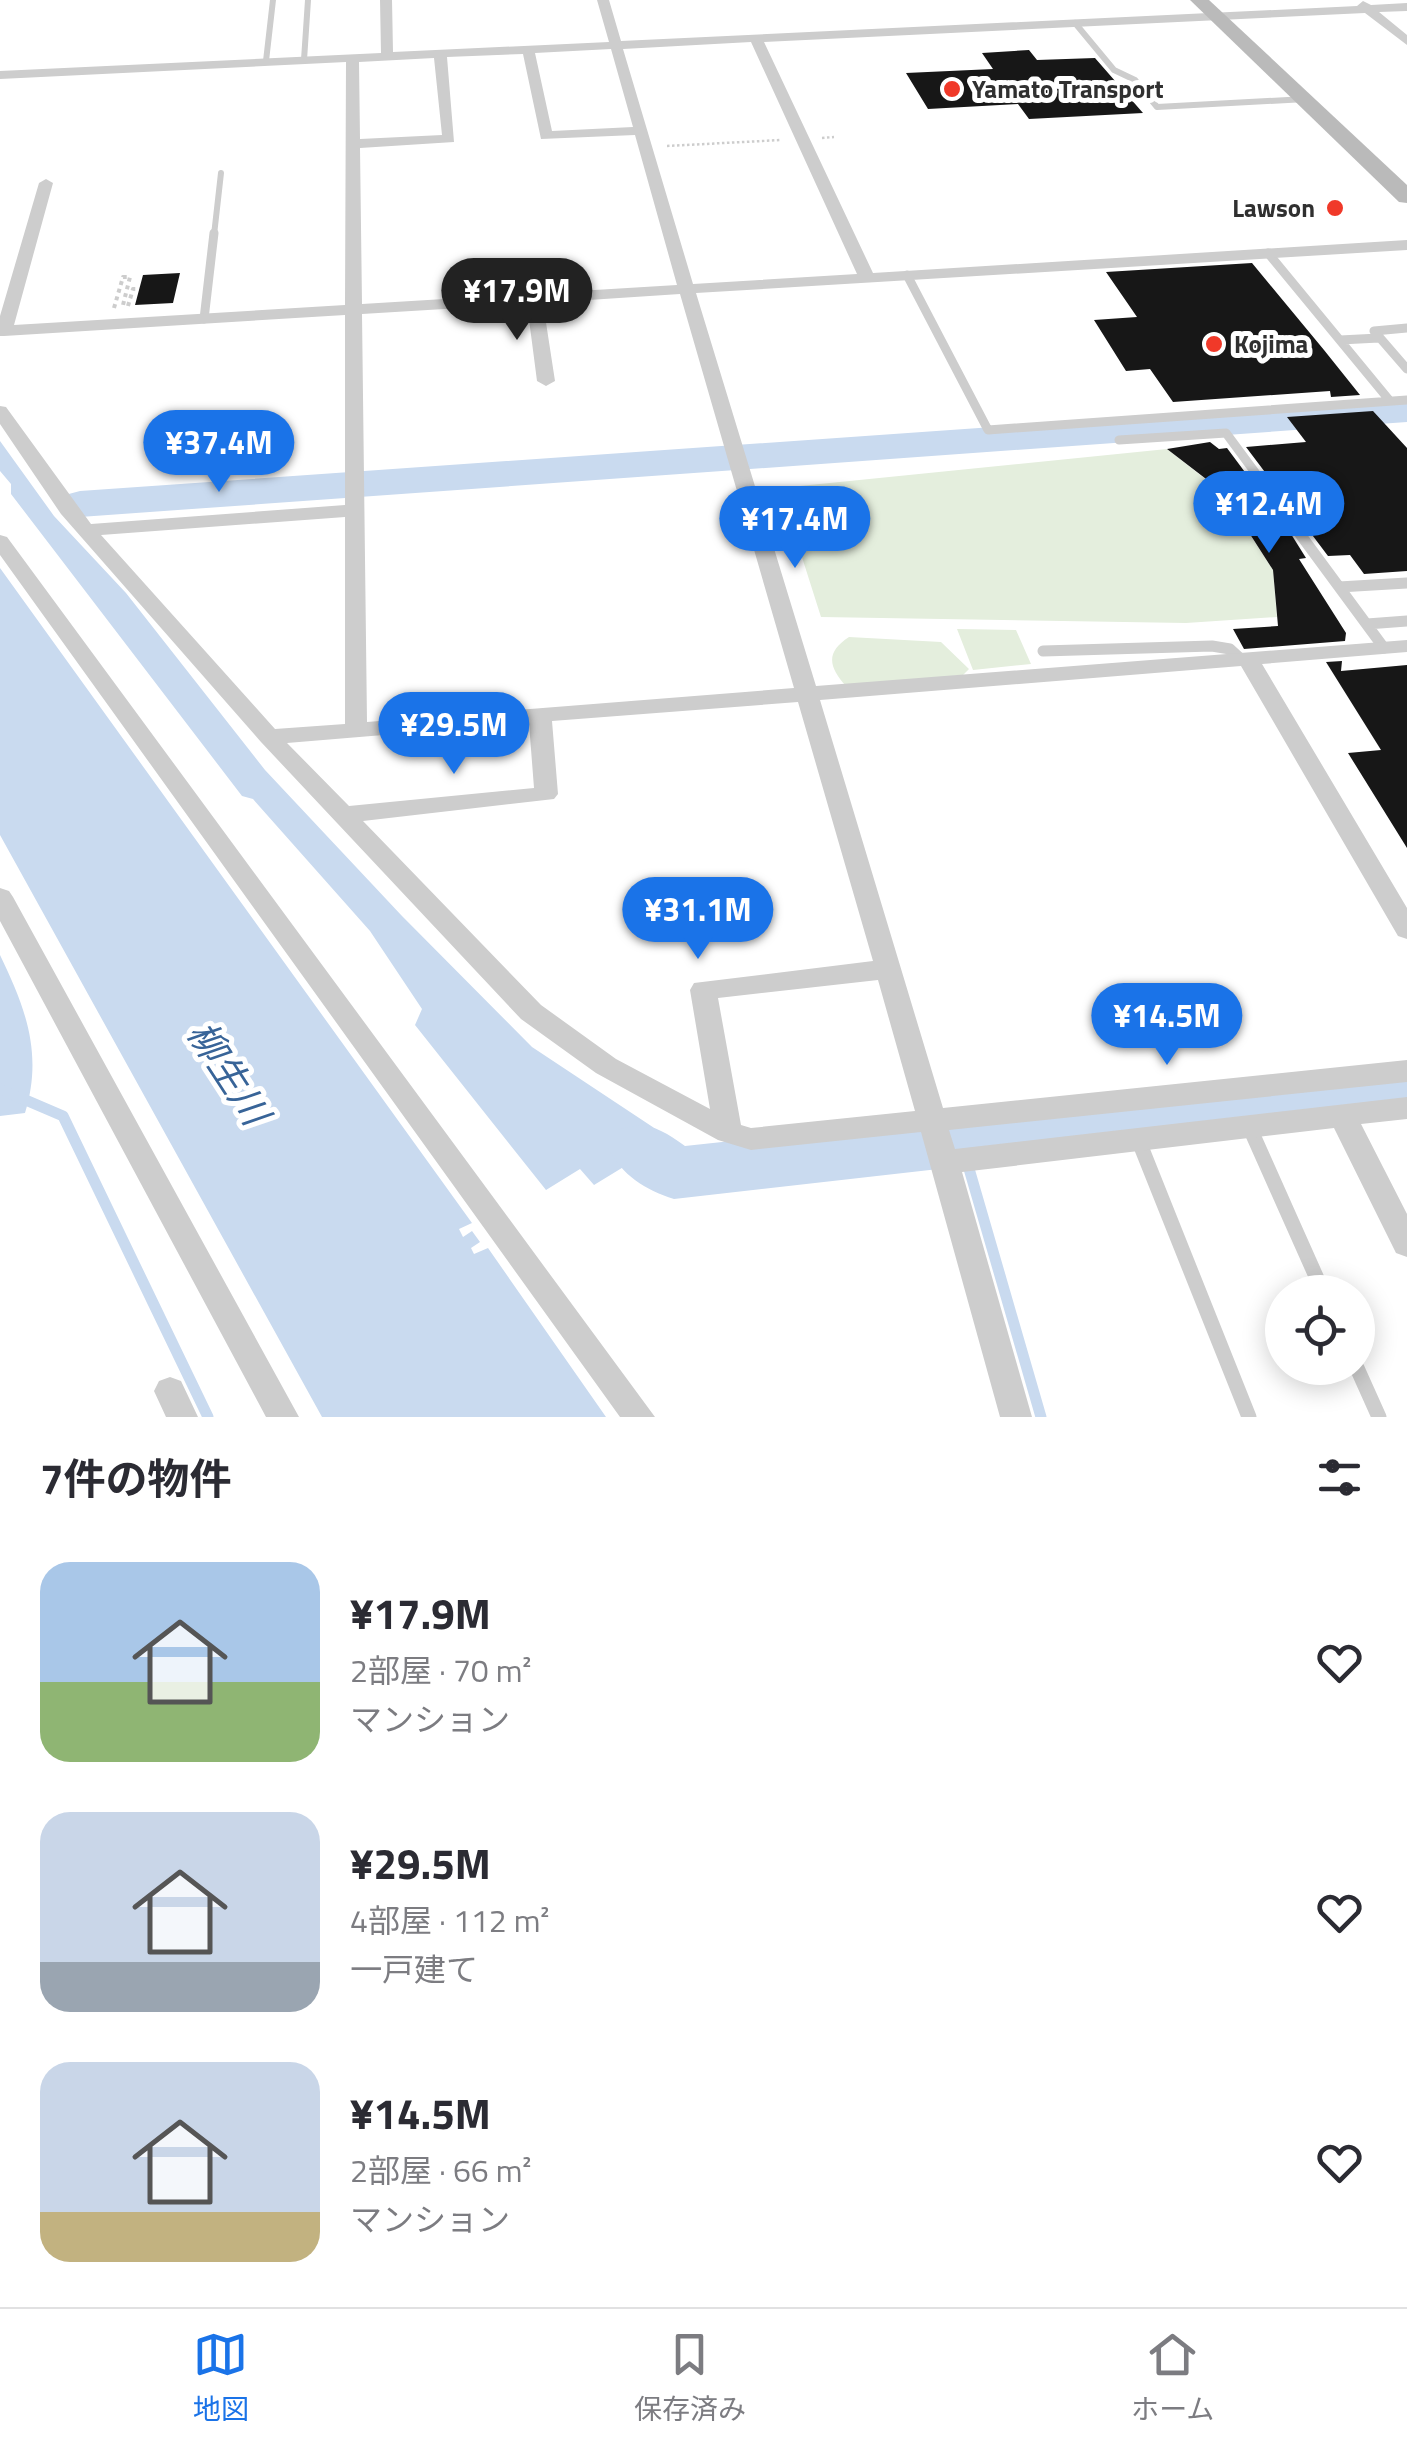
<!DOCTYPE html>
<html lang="ja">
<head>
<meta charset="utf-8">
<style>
  body { margin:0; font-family:"Titillium Web","Noto Sans JP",sans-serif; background:#f7f7f7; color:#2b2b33; height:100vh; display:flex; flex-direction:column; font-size:38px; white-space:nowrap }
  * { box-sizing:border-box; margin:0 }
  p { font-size:32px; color:#7c7c81 }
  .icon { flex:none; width:55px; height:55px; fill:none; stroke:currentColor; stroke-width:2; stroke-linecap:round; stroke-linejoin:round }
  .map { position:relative; height:1417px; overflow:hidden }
  .side { display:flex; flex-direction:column; background:#fff; flex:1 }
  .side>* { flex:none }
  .fabs { position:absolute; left:1265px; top:1275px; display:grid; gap:20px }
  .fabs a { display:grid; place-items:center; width:110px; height:110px; border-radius:50%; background:#fff; box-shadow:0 5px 25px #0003; font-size:50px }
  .price { position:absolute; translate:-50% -85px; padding:0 22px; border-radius:35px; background:#1a73e8; color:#fff; font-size:32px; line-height:65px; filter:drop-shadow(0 2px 5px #0008) }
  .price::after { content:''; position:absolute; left:50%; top:60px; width:30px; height:22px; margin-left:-15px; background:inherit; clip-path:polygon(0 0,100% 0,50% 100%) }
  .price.current { background:#222; color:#fff }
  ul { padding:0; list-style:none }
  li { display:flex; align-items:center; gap:30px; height:250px; padding:0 40px }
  li span { display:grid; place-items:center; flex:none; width:280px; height:200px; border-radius:30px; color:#555 }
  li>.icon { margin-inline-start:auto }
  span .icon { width:120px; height:120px; fill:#fffc; stroke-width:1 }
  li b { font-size:42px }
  h2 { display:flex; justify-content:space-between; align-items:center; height:120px; padding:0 40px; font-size:42px }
  .tab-bar { display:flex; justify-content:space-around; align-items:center; height:140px; border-top:2px solid #e1e1e2; background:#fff; font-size:28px; color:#7c7c81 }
  .tab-bar a { display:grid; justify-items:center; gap:5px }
  .tab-bar .current { color:#1a73e8 }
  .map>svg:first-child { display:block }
  .green { fill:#e4eedd }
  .water { fill:#c9daef }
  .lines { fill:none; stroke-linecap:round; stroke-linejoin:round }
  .stream { stroke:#c9daef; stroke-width:11 }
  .river { fill:#c9daef; fill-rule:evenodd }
  .building { fill:#171717 }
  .path-far1 { stroke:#cdcdcd; stroke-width:2.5; stroke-dasharray:2.5 2.5; stroke-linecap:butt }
  .path { stroke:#cdcdcd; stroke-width:4; stroke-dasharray:4 4; stroke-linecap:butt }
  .service-far3 { stroke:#cdcdcd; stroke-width:6 }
  .service-far2 { stroke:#cdcdcd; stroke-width:9 }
  .service-far1 { stroke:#cdcdcd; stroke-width:11 }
  .service { stroke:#cdcdcd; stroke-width:15 }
  .minor { fill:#cdcdcd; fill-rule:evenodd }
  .secondary { fill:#bababa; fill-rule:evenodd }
  .poi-dot { fill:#f03929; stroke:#fff; stroke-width:4 }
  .labels { text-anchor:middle; stroke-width:10; stroke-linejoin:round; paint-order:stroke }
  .far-poi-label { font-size:25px; font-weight:bold; fill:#303030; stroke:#fff; text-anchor:start }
  .near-water-label { font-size:38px; font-style:italic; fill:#386498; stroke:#fff }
</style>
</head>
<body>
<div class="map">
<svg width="1407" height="1417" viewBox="0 0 1407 1417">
  <rect width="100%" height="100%" fill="#fff"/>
  <!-- green -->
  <path class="green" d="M1167 449 1223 493 1273 570 1277 617 1186 623 821 617 780 488Z
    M957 629 1016 630 1031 664 973 670Z
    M849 637 941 642 969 669 963 675 846 686C828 666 826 652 849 637Z"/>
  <!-- water -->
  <path class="water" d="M0 441 54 516 126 593 265 770 402 916 532 1047 698 1157 699 1178 659 1186 630 1163 594 1185 580 1169 546 1190 415 1025 422 1009 370 931 253 799 242 796 11 494V484L0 471Z
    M0 568 472 1223 459 1229 463 1237 472 1231 480 1242 471 1248 474 1254 488 1248 606 1417H322L0 835Z
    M0 955C26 1009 43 1054 25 1113L0 1116Z"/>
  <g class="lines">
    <!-- stream -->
    <path class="stream" d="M0 1089 63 1116 208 1417
      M961 1141 1041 1417"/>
    <!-- river -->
    <path class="river" d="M1407 398V422L80 517 65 513 58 504 65 495 80 491Z
      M1407 1068V1116L674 1199C645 1190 622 1175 608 1148L617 1130C646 1120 660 1128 685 1146Z"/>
  </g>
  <!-- building -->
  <path class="building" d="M1029 50 1037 60 1095 58 1143 113 1029 119 1018 104 928 109 906 73 993 69 982 53Z
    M1252 263 1324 350 1360 395 1331 397 1330 391 1173 402 1150 369 1126 371 1094 320 1137 317 1106 272Z
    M180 273 173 303 135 305 143 275Z
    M1373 411 1407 448V571L1364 574 1350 555 1328 556 1246 447 1306 442 1287 417Z
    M1210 442 1219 449 1227 448 1291 534 1306 558 1299 559 1346 633 1345 641 1244 649 1233 629 1278 626 1273 570 1223 492 1167 449Z
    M1342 661 1341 671 1407 665V848L1348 753 1381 750 1326 662Z"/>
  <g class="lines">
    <!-- path-far1 -->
    <path class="path-far1" d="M822 138 834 137
      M667 146 781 140"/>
    <!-- path -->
    <path class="path" d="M128 306 133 289H139
      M114 308 123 277H130L123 305"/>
    <!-- service-far3 -->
    <path class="service-far3" d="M1075 23 1114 70 1135 80 1157 107 1306 99
      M304 60 308 0
      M266 61 273 0
      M214 235 221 173"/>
    <!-- service-far2 -->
    <path class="service-far2" d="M1268 253 1390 401
      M907 275 988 430 1407 400
      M204 319 214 233
      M1407 328 1374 331 1407 369
      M1340 340 1379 338
      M1119 440 1226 433 1302 536"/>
    <!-- service-far1 -->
    <path class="service-far1" d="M1300 534 1384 648
      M1339 587 1407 583
      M1367 624 1407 621
      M1043 651 1212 646 1230 649 1242 660"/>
    <!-- service -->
    <path class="service" d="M1249 1126 1323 1292
      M1138 1139 1249 1417
      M1357 1368 1379 1417"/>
    <!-- minor -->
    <path class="minor" d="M380 0H392L393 52 609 42 597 0H609L621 41 1357 6 1363 1 1371 5 1407 3V11L1379 12 1407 35V45L1365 13 764 42 873 273 1407 240V250L696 293 816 686 1407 640V652L1262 664 1407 908V939L1398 936 1241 666 820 700 943 1108 1407 1060V1082L949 1130 955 1149 1407 1097V1119L1361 1124 1407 1214V1257L1396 1253 1334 1128 962 1172 1032 1417H1000L921 1132 751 1150 718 1140 596 1073 521 1019 261 742 61 514 0 424V406L6 407 91 524 345 505V315L4 336H0V316L39 183 46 179 53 183 14 325 345 305 346 62 0 79V71L381 53ZM751 42 857 274 693 284 623 49ZM611 49 633 127 552 131 535 53ZM523 54 541 139 635 135 677 285 362 304 360 148 454 142 447 57ZM434 58 442 135 360 139 359 62ZM680 294 794 688 367 722 362 314 527 304 537 381 546 386 555 381 543 303ZM345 517V724L275 729 101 535ZM798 702 873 961 694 983 690 990 710 1109 616 1059 541 1005 363 821 554 799 558 794 552 721ZM529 723 534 788 349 806 287 743ZM878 980 915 1111 751 1128 741 1125 718 998Z
      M0 535 7 537 655 1417H620L0 555Z
      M0 888 9 891 13 897 299 1417H266L0 921Z
      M170 1377 181 1381 198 1417H166L154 1391 159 1381Z"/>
    <!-- secondary -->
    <path class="secondary" d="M1190 0H1209L1407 185V203L1399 202Z"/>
  </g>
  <!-- markers -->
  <g class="poi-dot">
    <circle cx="952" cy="89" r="10"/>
    <circle cx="1335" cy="208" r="10"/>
    <circle cx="1214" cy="344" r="10"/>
  </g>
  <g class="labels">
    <!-- far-poi labels -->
    <g class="far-poi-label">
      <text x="972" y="98">Yamato Transport</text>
      <text x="1315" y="217" text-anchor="end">Lawson</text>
      <text x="1234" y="353">Kojima</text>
    </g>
    <!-- near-water labels -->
    <g class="near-water-label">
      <text transform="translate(228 1073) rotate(57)" y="13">柳生川</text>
    </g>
  </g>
</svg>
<div class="fabs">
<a><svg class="icon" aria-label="locate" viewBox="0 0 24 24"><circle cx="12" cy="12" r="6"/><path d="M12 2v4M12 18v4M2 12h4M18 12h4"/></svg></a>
</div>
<b class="price current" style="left:517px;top:343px">¥17.9M</b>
<b class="price" style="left:219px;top:495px">¥37.4M</b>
<b class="price" style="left:1269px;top:556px">¥12.4M</b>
<b class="price" style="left:795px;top:571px">¥17.4M</b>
<b class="price" style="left:454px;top:777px">¥29.5M</b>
<b class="price" style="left:698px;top:962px">¥31.1M</b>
<b class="price" style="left:1167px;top:1068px">¥14.5M</b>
</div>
<section class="side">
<h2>7件の物件<svg class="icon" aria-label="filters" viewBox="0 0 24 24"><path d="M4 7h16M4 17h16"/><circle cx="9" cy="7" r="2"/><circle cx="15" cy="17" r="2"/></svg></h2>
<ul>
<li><span style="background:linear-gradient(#a9c7e8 60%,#8fb573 0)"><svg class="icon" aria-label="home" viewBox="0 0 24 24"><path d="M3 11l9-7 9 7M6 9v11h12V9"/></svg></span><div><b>¥17.9M</b><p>2部屋 · 70 m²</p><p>マンション</p></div><svg class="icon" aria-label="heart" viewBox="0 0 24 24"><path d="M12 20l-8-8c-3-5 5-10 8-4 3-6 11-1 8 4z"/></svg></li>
<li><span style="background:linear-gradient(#c9d6e8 75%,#9aa5b1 0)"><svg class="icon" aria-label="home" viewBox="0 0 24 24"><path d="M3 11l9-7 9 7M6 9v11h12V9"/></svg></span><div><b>¥29.5M</b><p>4部屋 · 112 m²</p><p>一戸建て</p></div><svg class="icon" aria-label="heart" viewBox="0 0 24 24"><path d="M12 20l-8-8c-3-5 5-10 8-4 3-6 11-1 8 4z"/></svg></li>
<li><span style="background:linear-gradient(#c9d6e8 75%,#c2b280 0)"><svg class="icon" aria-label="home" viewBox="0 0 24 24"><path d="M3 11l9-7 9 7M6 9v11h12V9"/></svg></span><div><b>¥14.5M</b><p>2部屋 · 66 m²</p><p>マンション</p></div><svg class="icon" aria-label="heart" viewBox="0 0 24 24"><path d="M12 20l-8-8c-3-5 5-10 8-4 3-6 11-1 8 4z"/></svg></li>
</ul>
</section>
<nav class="tab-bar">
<a class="current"><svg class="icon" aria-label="map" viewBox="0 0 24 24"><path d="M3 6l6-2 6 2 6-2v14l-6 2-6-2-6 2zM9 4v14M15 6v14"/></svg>地図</a>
<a><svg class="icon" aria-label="saved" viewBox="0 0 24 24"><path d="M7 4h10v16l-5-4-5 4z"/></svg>保存済み</a>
<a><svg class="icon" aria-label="home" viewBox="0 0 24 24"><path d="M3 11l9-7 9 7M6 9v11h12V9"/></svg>ホーム</a>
</nav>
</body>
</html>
